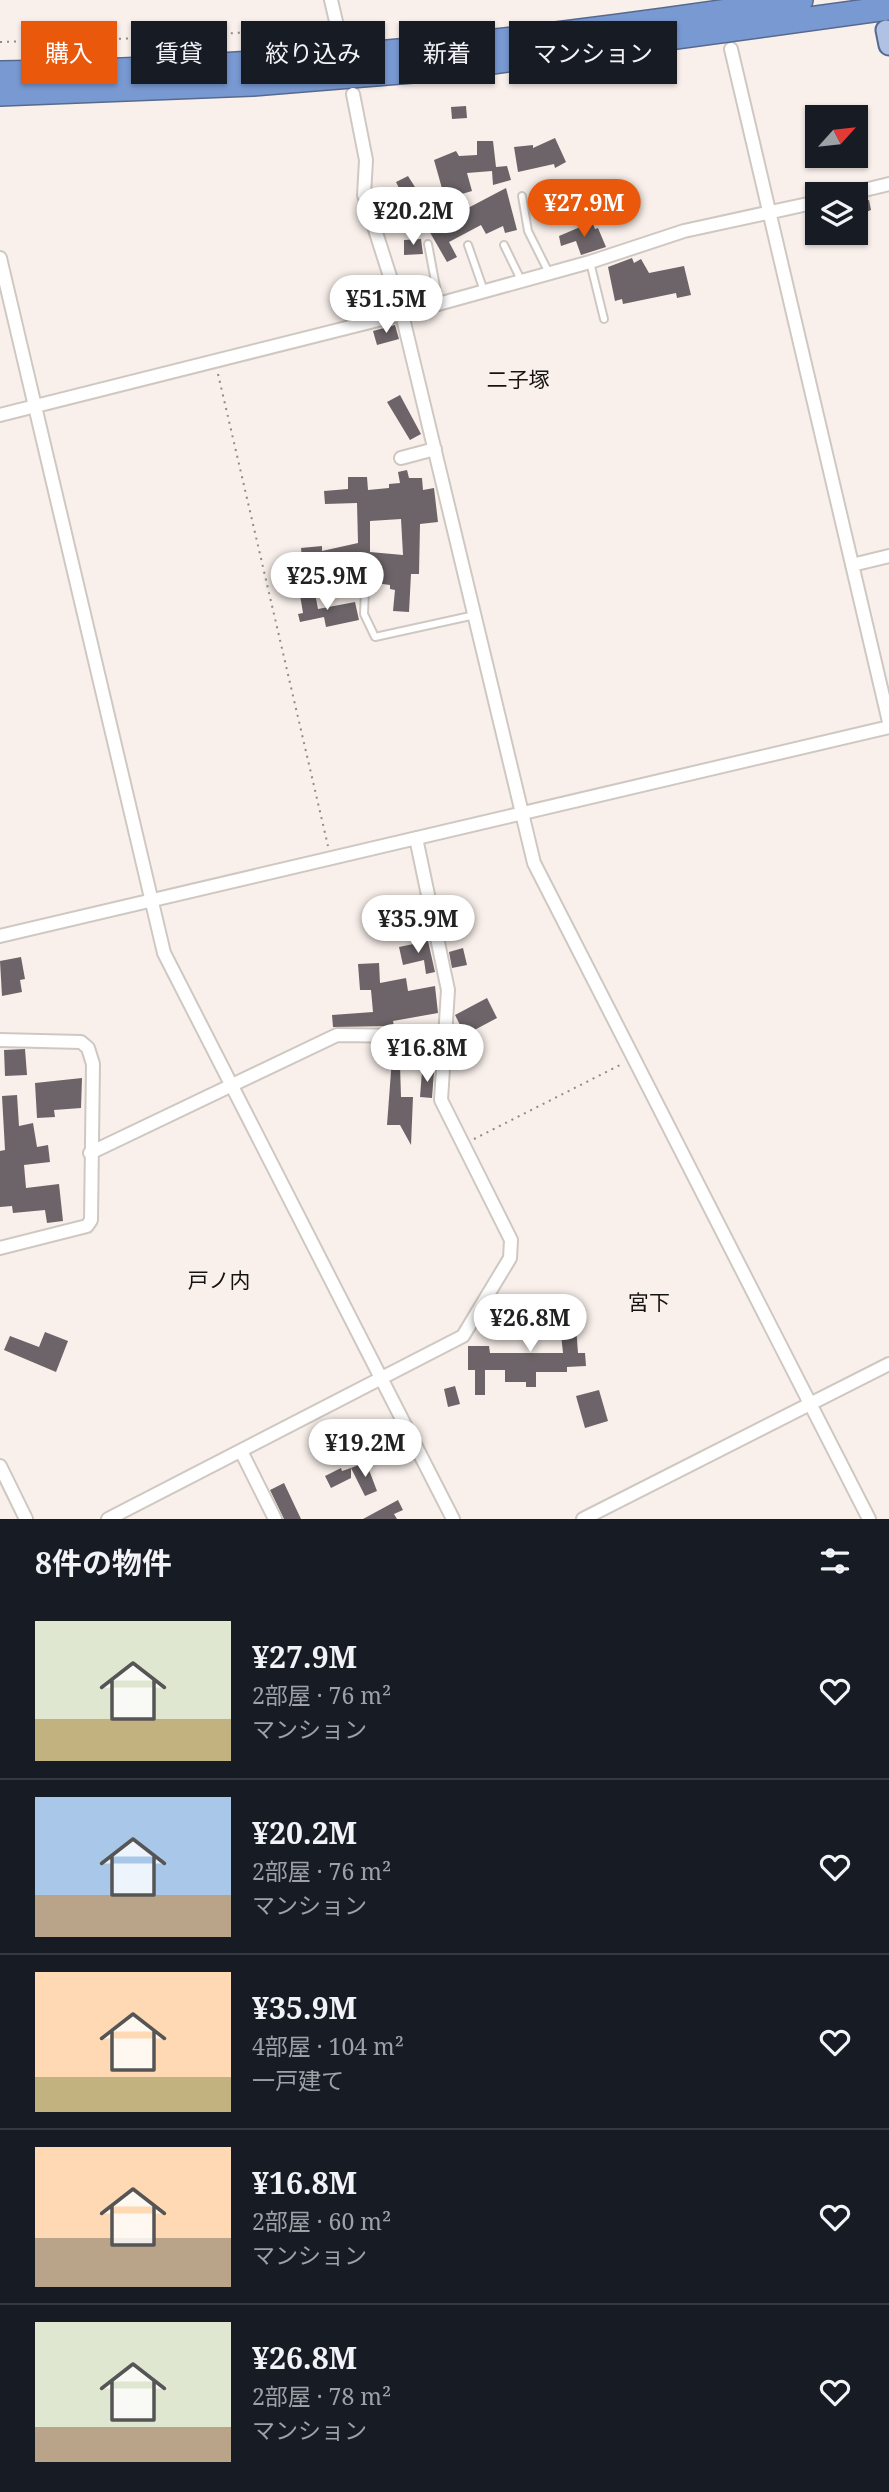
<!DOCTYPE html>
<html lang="ja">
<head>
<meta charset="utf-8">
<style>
  body { margin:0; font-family:"Noto Serif","Noto Sans JP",serif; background:#20242c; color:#f1f3f6; height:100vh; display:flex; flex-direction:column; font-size:26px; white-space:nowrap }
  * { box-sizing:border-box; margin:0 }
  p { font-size:23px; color:#9ea1a6 }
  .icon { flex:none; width:38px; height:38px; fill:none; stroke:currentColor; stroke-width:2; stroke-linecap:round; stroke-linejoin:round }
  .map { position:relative; height:1519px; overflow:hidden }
  .side { display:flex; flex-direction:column; background:#171b24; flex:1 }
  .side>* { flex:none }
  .hud { position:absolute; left:21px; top:21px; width:847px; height:63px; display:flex; gap:14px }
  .needle { width:46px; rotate:63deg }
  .tools { position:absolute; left:805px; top:105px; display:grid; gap:14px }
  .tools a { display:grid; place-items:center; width:63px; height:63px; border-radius:0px; background:#171b24; box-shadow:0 2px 5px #0004; font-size:35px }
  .price { position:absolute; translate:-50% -60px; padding:0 16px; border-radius:24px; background:#fff; color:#222; font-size:23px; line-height:46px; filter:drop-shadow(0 2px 4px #0008) }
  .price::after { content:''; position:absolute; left:50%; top:42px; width:21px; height:16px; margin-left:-10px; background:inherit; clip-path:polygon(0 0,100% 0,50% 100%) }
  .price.active { background:#ea580c; color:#fff }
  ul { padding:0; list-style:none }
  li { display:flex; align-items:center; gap:21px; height:175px; padding:0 35px }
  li+li { border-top:2px solid #363941 }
  li span { display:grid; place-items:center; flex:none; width:196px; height:140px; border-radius:0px; color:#555 }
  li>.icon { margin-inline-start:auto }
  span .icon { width:84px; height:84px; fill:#fffc; stroke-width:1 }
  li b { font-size:30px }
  h2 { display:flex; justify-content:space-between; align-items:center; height:84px; padding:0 35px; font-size:30px }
  .tag { padding:0 24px; border-radius:0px; background:#171b24; box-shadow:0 2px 5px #0004; font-size:24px; line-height:63px }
  .tag.active { background:#ea580c; color:#fff }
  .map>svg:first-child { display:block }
  .building { fill:#6c6468; fill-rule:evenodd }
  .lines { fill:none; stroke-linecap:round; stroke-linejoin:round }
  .lane-casing { stroke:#cfc8c2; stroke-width:10 }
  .street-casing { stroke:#cfc8c2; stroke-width:16 }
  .primary-casing { stroke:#566a8e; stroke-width:23 }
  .highway-casing { stroke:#566a8e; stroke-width:26 }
  .path { stroke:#8f8a86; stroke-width:2; stroke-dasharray:2 5; stroke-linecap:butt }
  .lane { stroke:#fff; stroke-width:6 }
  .street { stroke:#fff; stroke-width:12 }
  .primary { stroke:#afc2e4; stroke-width:19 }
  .highway { stroke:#7999d2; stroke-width:23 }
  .labels { text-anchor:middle; stroke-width:7; stroke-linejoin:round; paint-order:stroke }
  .neighbourhood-label { font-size:21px; fill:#151311; stroke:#f9f0eb }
</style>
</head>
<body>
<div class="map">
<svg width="889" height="1519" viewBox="0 0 889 1519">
  <rect width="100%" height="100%" fill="#f9f0eb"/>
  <!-- building -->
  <path class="building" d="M466 106 467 118 452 119 451 107Z
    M555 138 566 162 555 168 554 164 518 172 514 147 533 145V148Z
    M477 141H493L496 167 507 166 511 180 493 185 492 171 467 173 472 191 445 199 434 160 456 151 459 156 477 155Z
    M408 176 420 195 415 197 417 225 396 182Z
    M506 188 517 230 505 233 503 226 486 234 481 225 449 242 457 257 447 262 428 229Z
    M869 200 871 210 856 216V203Z
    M592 222 595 229 598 228 606 247 581 255 576 241 561 246 559 236Z
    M421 239 423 254 404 255V240Z
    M632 258 634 263 641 259 649 273 684 266 691 295 677 298 676 293 623 304 622 299 615 301 608 267Z
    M395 325 399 339 377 345 373 331Z
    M400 395 421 434 410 440 387 402Z
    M407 470 409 478H422L423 490 434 488 438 522 420 524 419 574H411L409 612 393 611 395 590 390 589V585L368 582 369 570 339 576 337 567 303 570 301 548 322 546V551L358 543 357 503 325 504 324 491 348 489V477H367L368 490 389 488V484L400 483 398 472ZM401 519 403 555 370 552V521Z
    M315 593 318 609 355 602 359 620 326 627 324 617 300 622 298 614 303 613 300 595Z
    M428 941 435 972 426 974 424 960 403 965 399 947Z
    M463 948 467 965 452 968 449 952Z
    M21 957 25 979 20 980 22 992 2 996 0 961Z
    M379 963 380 983 406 978 408 991 435 986 438 1013 393 1021 394 1026 333 1027 332 1015 373 1012 371 990H360L358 964Z
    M487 998 497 1018 465 1035 455 1015Z
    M393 1045H400V1049L431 1052 430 1068 400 1065 401 1097H413L411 1145 400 1125H387Z
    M25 1049 27 1075 5 1076 4 1050Z
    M422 1071 434 1072 432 1098 420 1097Z
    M82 1078 81 1108 54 1110 55 1117 37 1118 35 1083Z
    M17 1095 19 1126 33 1123 37 1147 48 1145 50 1162 24 1165 26 1188 59 1184 63 1221 47 1223 45 1210 13 1213 12 1206 0 1207V1151L5 1150 2 1096Z
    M575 1312 578 1353H585L586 1366 567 1367V1372H536V1387H526V1382H505V1370H485V1395H475V1370H468V1346H489L490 1353H563L561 1334 554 1335 553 1327 521 1330 519 1316Z
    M45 1332 68 1341 56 1372 4 1350 10 1336 39 1347Z
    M455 1386 460 1404 448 1407 444 1389Z
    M599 1390 608 1421 585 1428 576 1396Z
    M366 1462 377 1491 365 1496 351 1468Z
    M341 1468 342 1471 351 1468V1478L331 1488 325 1476Z
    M284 1483 301 1519H284L270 1490Z
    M398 1500 403 1510 394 1514 397 1519H363Z"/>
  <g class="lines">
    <!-- lane casing -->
    <g class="lane-casing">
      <path id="lane" d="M522 196 528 231 549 273
        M428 244 439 303
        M468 245 484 291
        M504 245 521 280
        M590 262 604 319
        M365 590 364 614 375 637 475 615"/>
    </g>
    <!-- street casing -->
    <g class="street-casing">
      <path id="street" d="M331 0 341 43
        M731 49 889 722
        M353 94 366 160 364 195 402 314 534 863 869 1519
        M848 194 889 184
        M0 258 164 953 453 1519
        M0 415 402 314 590 262 684 231 817 202
        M401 458 435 449
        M852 565 889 556
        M0 936 889 727
        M0 1040 81 1042 88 1048 93 1064 91 1220 87 1226 0 1248
        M90 1153 337 1035 411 1036 443 1045
        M241 1451 275 1519
        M0 1466 26 1519
        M108 1519 463 1336 510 1258 511 1240 441 1100 448 990 416 838
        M583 1519 889 1364"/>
    </g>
    <!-- primary casing -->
    <g class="primary-casing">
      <path id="primary" d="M886 30 889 45"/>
    </g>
    <!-- highway casing -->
    <g class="highway-casing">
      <path id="highway" d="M0 73C269 70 535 41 801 0
        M0 94 253 84 449 68 889 8"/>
    </g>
    <!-- path -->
    <path class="path" d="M0 42 145 38 326 28
      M218 374 328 846
      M474 1139 622 1064"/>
    <!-- lane -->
    <use href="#lane" class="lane"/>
    <!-- street -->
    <use href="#street" class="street"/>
    <!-- primary -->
    <use href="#primary" class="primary"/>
    <!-- highway -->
    <use href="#highway" class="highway"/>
  </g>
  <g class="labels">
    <!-- neighbourhood labels -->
    <g class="neighbourhood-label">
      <text x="518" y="387">二子塚</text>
      <text x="219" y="1288">戸ノ内</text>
      <text x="649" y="1310">宮下</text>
    </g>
  </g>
</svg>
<div class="tools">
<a><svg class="needle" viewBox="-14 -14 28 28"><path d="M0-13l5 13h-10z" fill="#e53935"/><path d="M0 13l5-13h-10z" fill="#9ea1a6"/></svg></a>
<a><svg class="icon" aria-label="layers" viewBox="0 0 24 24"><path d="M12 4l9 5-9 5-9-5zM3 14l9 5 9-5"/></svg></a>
</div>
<b class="price active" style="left:584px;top:239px">¥27.9M</b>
<b class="price" style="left:413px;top:247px">¥20.2M</b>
<b class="price" style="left:386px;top:335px">¥51.5M</b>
<b class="price" style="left:327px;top:612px">¥25.9M</b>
<b class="price" style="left:418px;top:955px">¥35.9M</b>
<b class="price" style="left:427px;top:1084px">¥16.8M</b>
<b class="price" style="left:530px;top:1354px">¥26.8M</b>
<b class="price" style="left:365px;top:1479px">¥19.2M</b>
<div class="hud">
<a class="tag active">購入</a>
<a class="tag">賃貸</a>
<a class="tag">絞り込み</a>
<a class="tag">新着</a>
<a class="tag">マンション</a>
</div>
</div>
<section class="side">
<h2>8件の物件<svg class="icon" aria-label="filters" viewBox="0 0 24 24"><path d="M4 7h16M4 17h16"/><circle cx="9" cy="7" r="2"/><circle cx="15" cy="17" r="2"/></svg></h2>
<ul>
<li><span style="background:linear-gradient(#dfe7d0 70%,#c2b280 0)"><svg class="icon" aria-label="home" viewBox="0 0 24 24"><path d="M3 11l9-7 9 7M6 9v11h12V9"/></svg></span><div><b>¥27.9M</b><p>2部屋 · 76 m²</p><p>マンション</p></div><svg class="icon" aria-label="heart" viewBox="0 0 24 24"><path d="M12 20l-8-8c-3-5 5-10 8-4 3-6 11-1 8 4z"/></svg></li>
<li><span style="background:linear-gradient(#a9c7e8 70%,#b9a48a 0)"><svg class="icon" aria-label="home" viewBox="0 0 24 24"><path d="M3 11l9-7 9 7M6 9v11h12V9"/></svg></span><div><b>¥20.2M</b><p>2部屋 · 76 m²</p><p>マンション</p></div><svg class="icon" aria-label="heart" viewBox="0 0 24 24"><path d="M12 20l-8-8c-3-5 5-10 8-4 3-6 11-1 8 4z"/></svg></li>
<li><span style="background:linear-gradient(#ffd9b3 75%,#c2b280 0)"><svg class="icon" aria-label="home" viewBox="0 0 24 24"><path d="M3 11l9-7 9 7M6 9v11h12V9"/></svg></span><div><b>¥35.9M</b><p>4部屋 · 104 m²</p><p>一戸建て</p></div><svg class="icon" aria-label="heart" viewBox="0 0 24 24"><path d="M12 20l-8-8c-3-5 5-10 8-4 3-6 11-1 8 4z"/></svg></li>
<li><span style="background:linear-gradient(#ffd9b3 65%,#b9a48a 0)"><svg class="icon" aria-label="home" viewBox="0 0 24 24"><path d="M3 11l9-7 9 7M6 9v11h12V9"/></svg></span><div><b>¥16.8M</b><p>2部屋 · 60 m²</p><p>マンション</p></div><svg class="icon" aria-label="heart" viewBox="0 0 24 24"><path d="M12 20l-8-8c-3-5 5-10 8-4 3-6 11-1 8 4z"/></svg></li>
<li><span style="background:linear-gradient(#dfe7d0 75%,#b9a48a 0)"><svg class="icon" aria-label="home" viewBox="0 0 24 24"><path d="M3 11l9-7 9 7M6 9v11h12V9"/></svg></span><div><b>¥26.8M</b><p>2部屋 · 78 m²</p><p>マンション</p></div><svg class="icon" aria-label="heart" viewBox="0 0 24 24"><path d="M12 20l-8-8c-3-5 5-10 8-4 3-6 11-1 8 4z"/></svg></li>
</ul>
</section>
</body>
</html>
